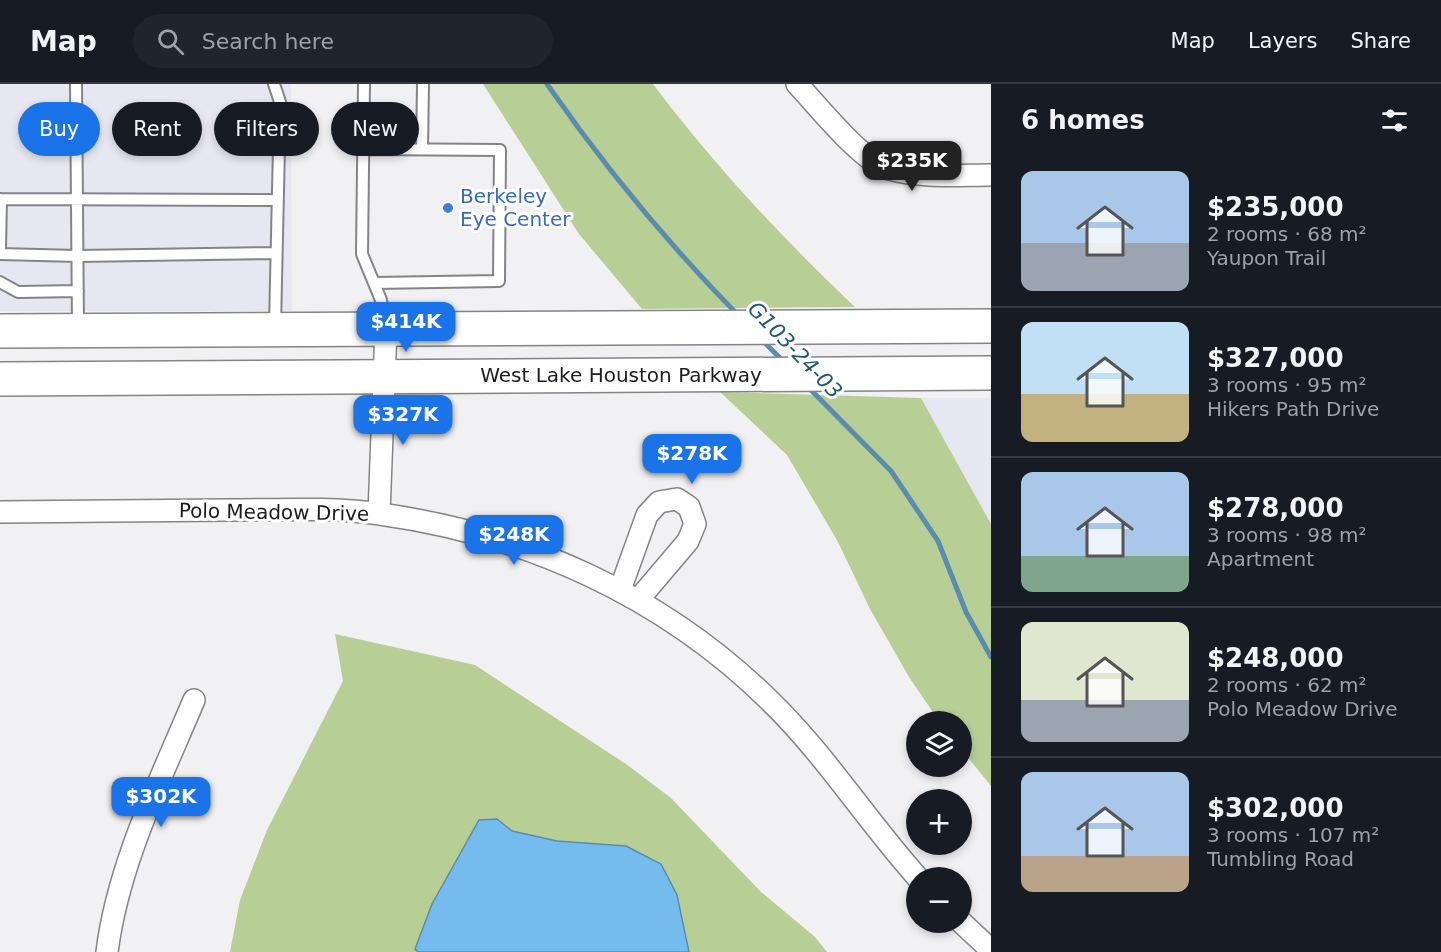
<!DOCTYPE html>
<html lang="en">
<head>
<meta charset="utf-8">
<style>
  body { margin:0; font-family:"DejaVu Sans",sans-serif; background:#20242c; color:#f1f3f6; height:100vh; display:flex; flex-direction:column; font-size:22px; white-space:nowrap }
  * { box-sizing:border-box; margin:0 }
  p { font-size:20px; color:#9ea1a6 }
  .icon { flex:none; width:33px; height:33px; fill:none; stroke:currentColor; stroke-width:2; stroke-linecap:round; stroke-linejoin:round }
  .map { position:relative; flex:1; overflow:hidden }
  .sheet { display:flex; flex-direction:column; background:#171b24; width:450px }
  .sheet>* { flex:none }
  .banner { position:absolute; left:18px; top:18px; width:570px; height:54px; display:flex; gap:12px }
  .tools { position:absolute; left:906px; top:627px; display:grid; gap:12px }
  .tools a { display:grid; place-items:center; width:66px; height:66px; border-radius:50%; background:#171b24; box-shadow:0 3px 9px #0003; font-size:30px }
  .price { position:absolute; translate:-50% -51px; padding:0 14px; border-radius:12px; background:#1a73e8; color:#fff; font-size:20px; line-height:39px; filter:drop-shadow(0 2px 3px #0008) }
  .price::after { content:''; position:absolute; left:50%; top:36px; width:18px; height:14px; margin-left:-9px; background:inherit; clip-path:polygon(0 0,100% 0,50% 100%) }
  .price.active { background:#222; color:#fff }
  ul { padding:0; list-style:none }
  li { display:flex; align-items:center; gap:18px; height:150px; padding:0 30px }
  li+li { border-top:2px solid #363941 }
  li span { display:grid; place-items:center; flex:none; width:168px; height:120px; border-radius:12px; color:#555 }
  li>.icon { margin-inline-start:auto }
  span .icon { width:72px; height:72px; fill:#fffc; stroke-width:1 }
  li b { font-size:26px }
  h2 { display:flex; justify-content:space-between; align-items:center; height:72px; padding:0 30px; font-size:26px }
  .chip { padding:0 21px; border-radius:27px; background:#171b24; box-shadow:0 3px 9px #0003; font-size:21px; line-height:54px }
  .chip.active { background:#1a73e8; color:#fff }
  header { display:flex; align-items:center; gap:36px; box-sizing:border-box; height:84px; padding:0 30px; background:#171b24; border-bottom:2px solid #363941 }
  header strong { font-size:28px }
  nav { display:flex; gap:33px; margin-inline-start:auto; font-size:21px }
  .search { width:420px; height:54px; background:#20242c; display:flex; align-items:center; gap:15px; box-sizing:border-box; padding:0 21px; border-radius:33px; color:#9ea1a6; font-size:22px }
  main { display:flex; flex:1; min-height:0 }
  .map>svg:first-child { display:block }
  .built { fill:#e7e7f1 }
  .green { fill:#b7cf95 }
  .water { fill:#74bcee; stroke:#5a8caf; stroke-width:1.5 }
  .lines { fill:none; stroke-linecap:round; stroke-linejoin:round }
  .stream { stroke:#5a8caf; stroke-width:5 }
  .lane-casing { stroke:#848486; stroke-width:14 }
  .street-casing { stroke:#848486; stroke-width:24 }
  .primary-casing { stroke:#848486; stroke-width:36 }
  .lane { stroke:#fff; stroke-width:10 }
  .street { stroke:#fff; stroke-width:21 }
  .primary { stroke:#fff; stroke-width:33 }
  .shop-dot { fill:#3f7fe0; stroke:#fff; stroke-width:2 }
  .labels { text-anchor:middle; stroke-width:6; stroke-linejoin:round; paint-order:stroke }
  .shop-label { font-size:20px; fill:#366cbe; stroke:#fff; text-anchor:start }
  .street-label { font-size:20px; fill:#1c1c1c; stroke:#fff }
  .water-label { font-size:21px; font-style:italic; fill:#215779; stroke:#fff }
</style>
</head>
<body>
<header>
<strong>Map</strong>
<div class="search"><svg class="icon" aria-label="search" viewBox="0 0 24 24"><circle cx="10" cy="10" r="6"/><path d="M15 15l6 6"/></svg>Search here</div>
<nav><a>Map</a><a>Layers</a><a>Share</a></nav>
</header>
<main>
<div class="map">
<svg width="991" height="868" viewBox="0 0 991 868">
  <rect width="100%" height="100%" fill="#f1f1f3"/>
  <!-- built -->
  <path class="built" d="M0 0H291L292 227H0Z
    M921 314H991V440Z"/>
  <!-- green -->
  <path class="green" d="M483 0H653C714 81 782 154 855 223L642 225 579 150Z
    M720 308 921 314 991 440V702L962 666V638L939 637 909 593 870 525 838 458 787 371Z
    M335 550 475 581 626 680 671 714 761 808 815 853 827 868H230L240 816 267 746 343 597Z"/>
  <!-- water -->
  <path class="water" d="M497 735 512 747 557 757 626 762 661 780 677 811 689 868H418L415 865 432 820 479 736Z"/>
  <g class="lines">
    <!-- stream -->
    <path class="stream" d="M547 0C604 82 668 160 739 232
      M762 256 785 279
      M808 303 891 387 938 457 966 528 991 573"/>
    <!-- lane casing -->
    <g class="lane-casing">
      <path id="lane" d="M76 0 78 243
        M274 0 280 18 275 242
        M364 0 362 170 381 216 386 242
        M363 65 500 66 499 197 374 199
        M422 65 423 0
        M0 115 277 116
        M0 164 1 115
        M0 170 78 172 275 169
        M0 198 18 208 78 207"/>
    </g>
    <!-- street casing -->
    <g class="street-casing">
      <path id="street" d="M797 0C818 22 861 77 889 85 921 94 958 91 991 91
        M0 428C76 427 151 427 227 426 278 426 330 423 380 430 526 450 663 512 769 616 825 670 866 736 918 794
        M379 430 386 245
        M620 506 647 431 659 418 677 415 689 423 695 440 688 457 638 516
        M961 838 991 866
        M107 868C118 780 160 697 194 616"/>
    </g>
    <!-- primary casing -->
    <g class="primary-casing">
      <path id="primary" d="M0 247 991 242
        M0 295 991 289"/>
    </g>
    <!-- lane -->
    <use href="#lane" class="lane"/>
    <!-- street -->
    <use href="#street" class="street"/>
    <!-- primary -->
    <use href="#primary" class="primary"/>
  </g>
  <!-- markers -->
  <circle class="shop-dot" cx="448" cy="124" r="6"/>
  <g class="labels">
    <!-- shop labels -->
    <g class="shop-label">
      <text x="460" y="119">Berkeley<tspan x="460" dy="23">Eye Center</tspan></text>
    </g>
    <!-- street labels -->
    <g class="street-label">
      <text x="621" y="298">West Lake Houston Parkway</text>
      <text transform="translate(274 428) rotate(1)" y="7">Polo Meadow Drive</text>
    </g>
    <!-- water labels -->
    <g class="water-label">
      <text transform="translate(795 266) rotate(46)" y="7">G103-24-03</text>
    </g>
  </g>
</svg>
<div class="tools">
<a><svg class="icon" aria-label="layers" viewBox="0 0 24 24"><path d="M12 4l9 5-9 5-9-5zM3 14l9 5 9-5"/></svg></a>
<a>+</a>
<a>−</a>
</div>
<b class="price active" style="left:912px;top:108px">$235K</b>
<b class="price" style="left:406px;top:269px">$414K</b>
<b class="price" style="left:403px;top:362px">$327K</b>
<b class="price" style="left:692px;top:401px">$278K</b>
<b class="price" style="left:514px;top:482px">$248K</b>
<b class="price" style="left:161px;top:744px">$302K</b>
<div class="banner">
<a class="chip active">Buy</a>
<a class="chip">Rent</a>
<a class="chip">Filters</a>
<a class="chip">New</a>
</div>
</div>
<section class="sheet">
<h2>6 homes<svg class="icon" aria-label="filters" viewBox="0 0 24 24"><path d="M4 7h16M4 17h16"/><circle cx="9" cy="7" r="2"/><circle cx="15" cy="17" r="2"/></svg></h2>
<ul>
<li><span style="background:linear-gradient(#a9c7e8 60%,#9aa5b1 0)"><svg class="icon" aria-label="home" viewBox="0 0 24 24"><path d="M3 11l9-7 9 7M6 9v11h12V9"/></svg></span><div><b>$235,000</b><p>2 rooms · 68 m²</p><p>Yaupon Trail</p></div></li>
<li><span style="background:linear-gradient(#bfe0f5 60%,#c2b280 0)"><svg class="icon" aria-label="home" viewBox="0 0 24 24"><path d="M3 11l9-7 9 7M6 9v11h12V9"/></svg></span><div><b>$327,000</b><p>3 rooms · 95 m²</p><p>Hikers Path Drive</p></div></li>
<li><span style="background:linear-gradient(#a9c7e8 70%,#7fa58c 0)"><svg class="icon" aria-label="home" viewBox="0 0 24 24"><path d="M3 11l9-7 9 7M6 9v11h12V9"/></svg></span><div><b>$278,000</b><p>3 rooms · 98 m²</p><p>Apartment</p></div></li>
<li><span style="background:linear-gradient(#dfe7d0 65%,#9aa5b1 0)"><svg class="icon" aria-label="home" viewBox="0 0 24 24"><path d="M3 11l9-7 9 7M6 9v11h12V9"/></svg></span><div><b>$248,000</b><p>2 rooms · 62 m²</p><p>Polo Meadow Drive</p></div></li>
<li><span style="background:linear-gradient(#a9c7e8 70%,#b9a48a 0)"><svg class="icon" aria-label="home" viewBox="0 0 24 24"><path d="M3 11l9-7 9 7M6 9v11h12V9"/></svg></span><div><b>$302,000</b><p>3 rooms · 107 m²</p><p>Tumbling Road</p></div></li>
</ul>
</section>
</main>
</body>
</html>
